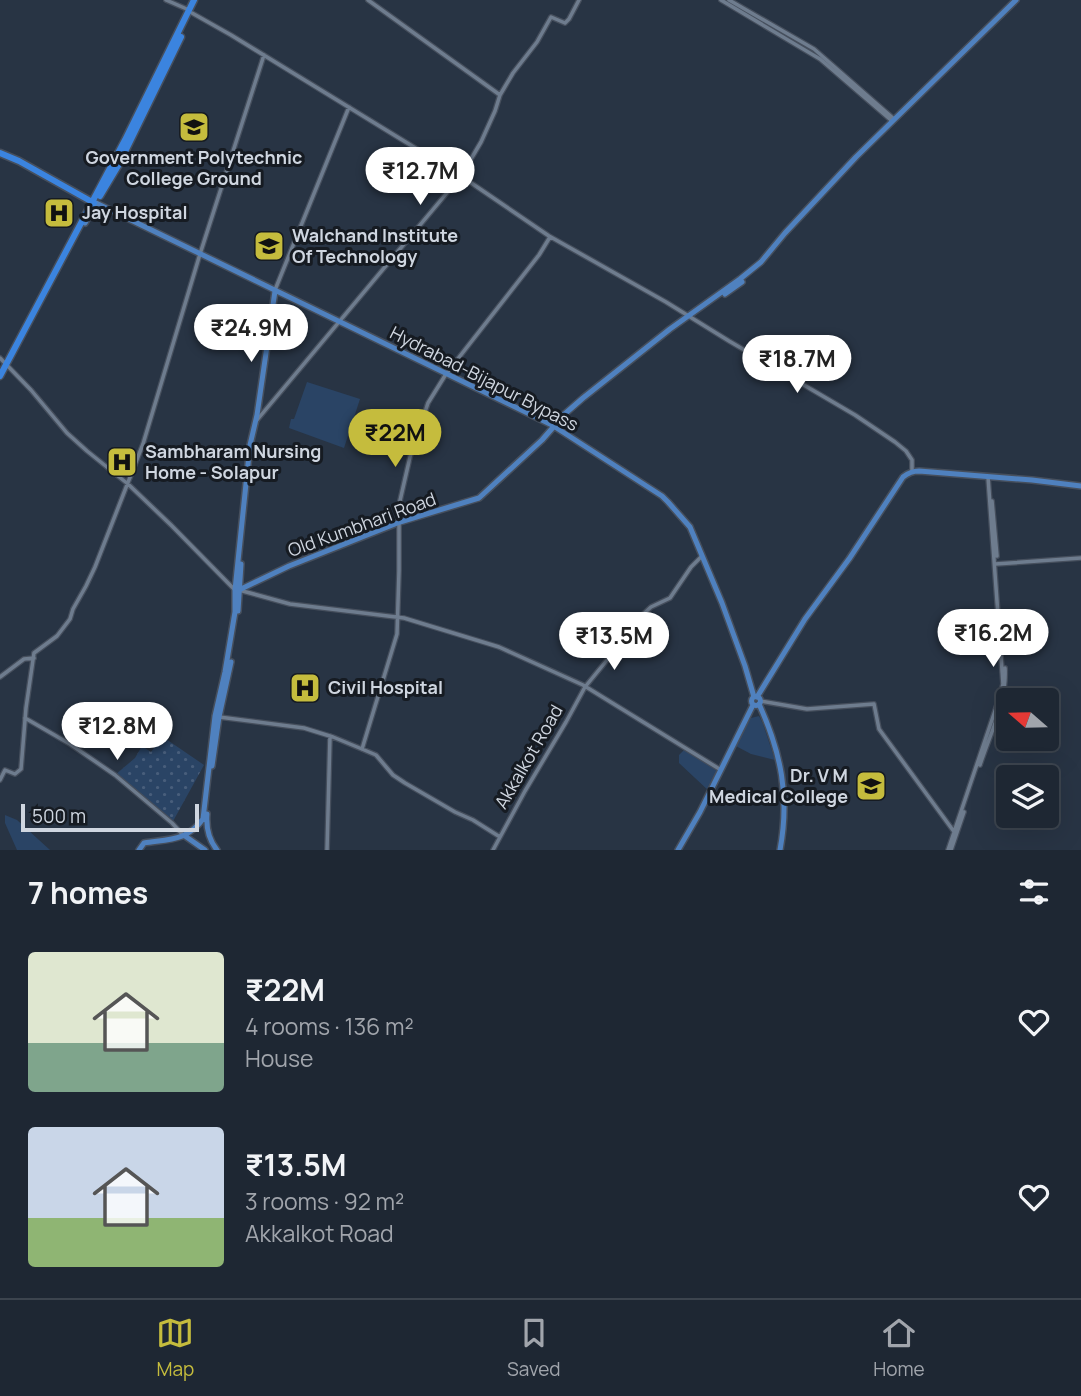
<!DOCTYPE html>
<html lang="en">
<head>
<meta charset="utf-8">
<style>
  body { margin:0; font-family:Manrope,sans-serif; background:#2b333f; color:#f1f3f6; height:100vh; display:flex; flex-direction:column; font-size:26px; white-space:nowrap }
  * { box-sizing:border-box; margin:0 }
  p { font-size:23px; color:#a1a5ac }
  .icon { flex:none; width:38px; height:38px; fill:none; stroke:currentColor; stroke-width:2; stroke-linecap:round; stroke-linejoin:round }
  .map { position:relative; height:850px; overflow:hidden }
  .sheet { display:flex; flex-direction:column; background:#1e2733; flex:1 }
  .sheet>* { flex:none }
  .needle { width:46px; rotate:290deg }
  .buttons { position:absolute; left:996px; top:688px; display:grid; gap:14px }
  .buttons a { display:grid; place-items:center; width:63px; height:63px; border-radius:7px; background:#1e2733; box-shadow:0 7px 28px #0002,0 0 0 2px #3c444e; font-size:35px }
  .scale { position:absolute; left:21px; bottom:18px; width:178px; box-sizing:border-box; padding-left:7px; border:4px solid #cfd6e0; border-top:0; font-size:19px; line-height:24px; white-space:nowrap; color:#cfd6e0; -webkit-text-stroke:5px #161b22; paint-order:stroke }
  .price { position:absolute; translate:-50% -60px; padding:0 16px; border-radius:24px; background:#fff; color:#222; font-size:23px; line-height:46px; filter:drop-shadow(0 2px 4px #0008) }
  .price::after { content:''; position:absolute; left:50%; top:42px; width:21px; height:16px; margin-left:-10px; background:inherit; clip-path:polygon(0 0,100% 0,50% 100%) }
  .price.selected { background:#c5bc3d; color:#111 }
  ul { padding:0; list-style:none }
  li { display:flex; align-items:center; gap:21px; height:175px; padding:0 28px }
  li span { display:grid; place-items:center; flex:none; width:196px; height:140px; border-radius:7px; color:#555 }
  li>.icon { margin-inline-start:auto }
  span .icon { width:84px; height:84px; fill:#fffc; stroke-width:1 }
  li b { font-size:30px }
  h2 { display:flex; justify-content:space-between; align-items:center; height:84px; padding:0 28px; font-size:30px }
  .dock { display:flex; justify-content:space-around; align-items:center; height:98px; border-top:2px solid #3c444e; background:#1e2733; font-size:19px; color:#a1a5ac }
  .dock a { display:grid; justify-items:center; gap:4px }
  .dock .selected { color:#c5bc3d }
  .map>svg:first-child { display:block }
  .green { fill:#2a4465 }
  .garden { fill:url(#garden-dots) }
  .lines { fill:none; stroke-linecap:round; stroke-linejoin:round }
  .minor-casing { stroke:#464f5d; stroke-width:6 }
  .major-casing { stroke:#464f5d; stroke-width:8 }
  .highway-casing { stroke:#464f5d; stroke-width:9 }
  .minor { stroke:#6e7c8e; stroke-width:3.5 }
  .major { stroke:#4f81bf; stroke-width:5 }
  .highway { stroke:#3b84df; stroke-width:6 }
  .labels { text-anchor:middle; stroke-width:6; stroke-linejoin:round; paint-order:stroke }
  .poi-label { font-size:18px; font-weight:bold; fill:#cfd6e0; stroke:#161b22; text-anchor:start }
  .street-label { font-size:18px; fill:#cfd6e0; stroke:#161b22 }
</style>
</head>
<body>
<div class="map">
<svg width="1081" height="850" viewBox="0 0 1081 850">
  <defs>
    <pattern id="garden-dots" width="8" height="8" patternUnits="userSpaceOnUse" patternTransform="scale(1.75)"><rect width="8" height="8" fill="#2a4465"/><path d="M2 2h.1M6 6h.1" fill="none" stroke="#485e7b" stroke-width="1.8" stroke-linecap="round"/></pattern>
  </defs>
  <rect width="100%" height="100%" fill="#283444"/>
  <!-- green -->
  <path class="green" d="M307 382 360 399 344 448 289 428 291 419H294Z
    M759 716 763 724 775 760 751 754 734 745 751 718Z
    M686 748 721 770 710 792 679 763V755Z
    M5 815 17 820 50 850H17L5 823Z"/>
  <!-- garden -->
  <path class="garden" d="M163 737 204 765 172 823 115 775 135 758 142 746 151 752Z"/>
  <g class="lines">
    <!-- minor casing -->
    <g class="minor-casing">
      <path id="minor" d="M166 0 189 10
        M368 0 500 95
        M721 0 820 59 892 121
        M729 0 814 49 894 119
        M192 13 231 35 461 176 549 236 666 302 729 341 855 415 895 442 906 451 912 460V471
        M275 290 349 107
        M0 358 31 390 67 433 87 451 128 484 171 525 234 589
        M257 420 461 176 481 142 495 111 500 95 513 73 537 42 551 17 565 23 569 19 579 0
        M992 501 997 556
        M995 564 1081 558
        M239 590 290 604 404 618 499 647 583 685 721 770
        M0 677 24 659 34 658
        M760 701 807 709 874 704 879 729 955 833
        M219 717 304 728 333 737 362 749 376 755 393 775 405 783 455 812 473 820 500 837
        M25 718 70 744 115 775 172 823 183 835
        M362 749 397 634 399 571V505L410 457 428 403 446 374 539 255 550 237
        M980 765C990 734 1007 702 1005 668
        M0 780 5 770 15 774 21 769 26 708 34 653 57 636 70 619 73 609 86 586 95 567 143 444 200 254 264 55
        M327 850 330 736
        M493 850 525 791 566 722 585 687 612 654 639 618 651 607 670 598 691 567 702 556
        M948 850 1000 696 1003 684 988 477
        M951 850 964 812"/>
    </g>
    <!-- major casing -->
    <g class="major-casing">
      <path id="major" d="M85 223 96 203 552 425 662 496 668 502 690 527 722 603 745 666 754 697
        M725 294 742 282 740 279
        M552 425 583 398 670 329 740 279 761 262 785 233 856 157 1016 0
        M239 590 289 566 400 522 479 498 542 440 556 424
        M238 611 241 564
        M751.5 701a4.5 4.5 0 1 1 9 0a4.5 4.5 0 1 1-9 0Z
        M757 697 805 619 849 559 903 477C908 473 912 471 919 471L1032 480 1081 486
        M759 704C781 753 790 796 780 850
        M212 766 219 717 231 662
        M207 814C206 827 209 840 217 850
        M185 836 205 850
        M139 850 144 843C169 839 187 841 203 819L215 716 225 672 235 612V590L250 445 257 415 275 291
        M678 850 700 812 753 705"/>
    </g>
    <!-- highway casing -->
    <g class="highway-casing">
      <path id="highway" d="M0 153 19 161 94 203
        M100 196 118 166 181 37
        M0 376 125 140 194 0"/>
    </g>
    <!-- minor -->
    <use href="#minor" class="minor"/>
    <!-- major -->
    <use href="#major" class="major"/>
    <!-- highway -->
    <use href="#highway" class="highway"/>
  </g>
  <!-- icons -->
  <defs>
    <g id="university-square" transform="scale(1.575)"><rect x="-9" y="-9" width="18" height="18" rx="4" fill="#c5bc3d" stroke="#161b22"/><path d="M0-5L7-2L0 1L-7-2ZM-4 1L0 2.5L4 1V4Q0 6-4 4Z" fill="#111"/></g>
    <g id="hospital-square" transform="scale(1.575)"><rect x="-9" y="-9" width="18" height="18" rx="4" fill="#c5bc3d" stroke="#161b22"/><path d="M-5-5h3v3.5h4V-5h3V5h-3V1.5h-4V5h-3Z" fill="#111"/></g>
  </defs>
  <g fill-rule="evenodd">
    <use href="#university-square" x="194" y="127"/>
    <use href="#hospital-square" x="59" y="213"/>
    <use href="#university-square" x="269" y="246"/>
    <use href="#hospital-square" x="122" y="462"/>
    <use href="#hospital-square" x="305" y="688"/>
    <use href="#university-square" x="871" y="786"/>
  </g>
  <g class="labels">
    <!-- poi labels -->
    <g class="poi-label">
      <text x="194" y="164" text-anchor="middle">Government Polytechnic<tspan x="194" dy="21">College Ground</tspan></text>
      <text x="82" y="219">Jay Hospital</text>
      <text x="292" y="242">Walchand Institute<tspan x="292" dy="21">Of Technology</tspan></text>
      <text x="145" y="458">Sambharam Nursing<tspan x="145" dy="21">Home - Solapur</tspan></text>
      <text x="328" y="694">Civil Hospital</text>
      <text x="848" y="782" text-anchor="end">Dr. V M<tspan x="848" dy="21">Medical College</tspan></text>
    </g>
    <!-- street labels -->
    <g class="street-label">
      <text transform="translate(484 379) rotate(27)" y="6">Hydrabad-Bijapur Bypass</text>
      <text transform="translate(362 525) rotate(-20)" y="6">Old Kumbhari Road</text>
      <text transform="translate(529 757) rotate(-60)" y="6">Akkalkot Road</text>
    </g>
  </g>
</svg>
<div class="buttons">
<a><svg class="needle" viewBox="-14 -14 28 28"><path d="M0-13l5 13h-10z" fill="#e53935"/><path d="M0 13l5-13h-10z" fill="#a1a5ac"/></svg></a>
<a><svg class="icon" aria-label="layers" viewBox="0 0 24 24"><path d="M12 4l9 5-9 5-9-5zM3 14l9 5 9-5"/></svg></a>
</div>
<div class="scale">500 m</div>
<b class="price" style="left:420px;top:207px">₹12.7M</b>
<b class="price" style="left:251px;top:364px">₹24.9M</b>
<b class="price" style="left:797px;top:395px">₹18.7M</b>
<b class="price selected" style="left:395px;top:469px">₹22M</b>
<b class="price" style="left:993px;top:669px">₹16.2M</b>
<b class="price" style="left:614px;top:672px">₹13.5M</b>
<b class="price" style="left:117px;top:762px">₹12.8M</b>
</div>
<section class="sheet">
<h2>7 homes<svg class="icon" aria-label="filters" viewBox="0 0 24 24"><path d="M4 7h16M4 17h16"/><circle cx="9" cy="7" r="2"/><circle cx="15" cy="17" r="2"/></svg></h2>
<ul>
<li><span style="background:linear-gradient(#dfe7d0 65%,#7fa58c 0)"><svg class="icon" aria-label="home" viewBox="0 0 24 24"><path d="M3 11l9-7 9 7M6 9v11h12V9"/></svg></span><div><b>₹22M</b><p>4 rooms · 136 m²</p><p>House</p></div><svg class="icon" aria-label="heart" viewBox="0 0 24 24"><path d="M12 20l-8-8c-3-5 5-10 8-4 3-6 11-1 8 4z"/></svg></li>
<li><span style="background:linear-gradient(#c9d6e8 65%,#8fb573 0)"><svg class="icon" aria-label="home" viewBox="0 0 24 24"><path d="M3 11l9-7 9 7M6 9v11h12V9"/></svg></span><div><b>₹13.5M</b><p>3 rooms · 92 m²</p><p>Akkalkot Road</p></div><svg class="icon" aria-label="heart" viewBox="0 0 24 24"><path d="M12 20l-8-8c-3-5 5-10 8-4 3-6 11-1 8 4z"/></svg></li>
</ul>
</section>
<nav class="dock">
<a class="selected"><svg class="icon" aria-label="map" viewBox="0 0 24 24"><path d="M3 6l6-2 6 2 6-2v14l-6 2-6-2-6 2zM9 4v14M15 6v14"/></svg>Map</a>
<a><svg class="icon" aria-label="saved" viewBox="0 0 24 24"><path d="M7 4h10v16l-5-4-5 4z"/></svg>Saved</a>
<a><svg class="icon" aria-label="home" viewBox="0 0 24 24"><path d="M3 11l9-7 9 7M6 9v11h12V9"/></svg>Home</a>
</nav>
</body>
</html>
